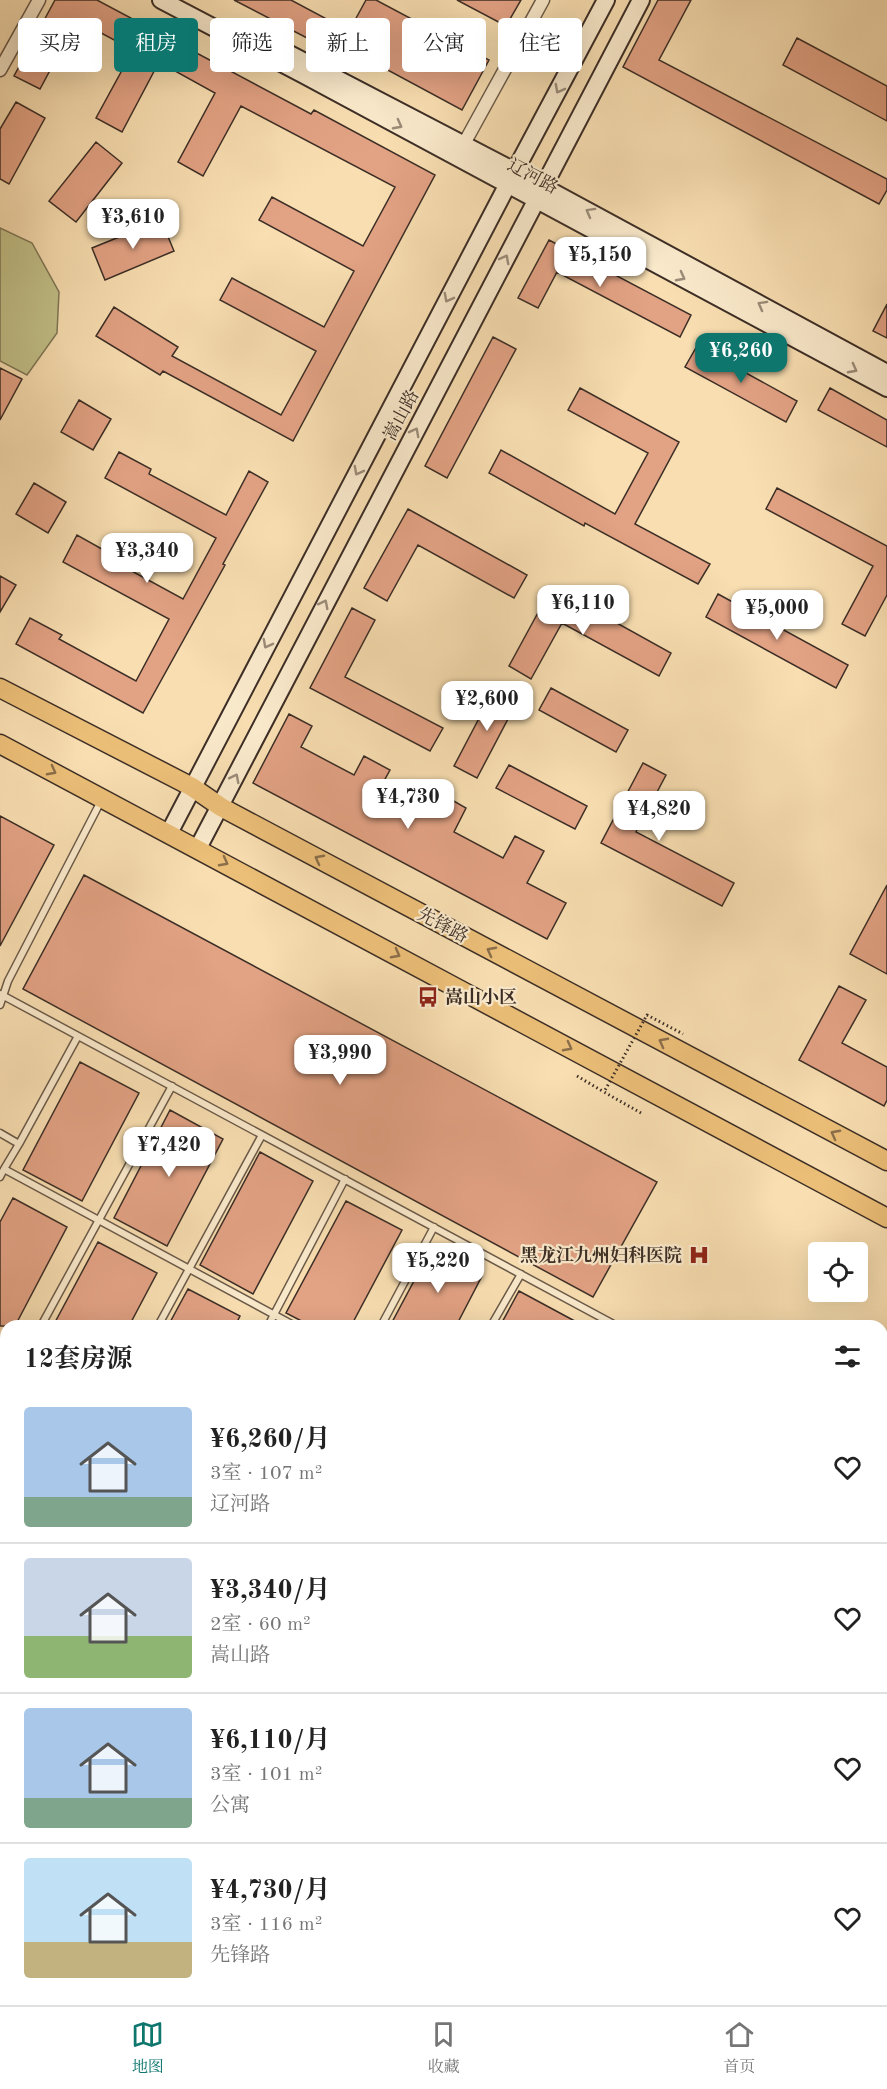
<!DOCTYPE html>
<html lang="zh">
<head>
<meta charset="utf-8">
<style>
  body { margin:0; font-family:"Old Standard TT","Noto Serif SC",serif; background:#f6f6f6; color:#222; height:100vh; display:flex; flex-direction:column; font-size:22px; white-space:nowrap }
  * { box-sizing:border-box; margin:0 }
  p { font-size:20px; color:#767676 }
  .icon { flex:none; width:33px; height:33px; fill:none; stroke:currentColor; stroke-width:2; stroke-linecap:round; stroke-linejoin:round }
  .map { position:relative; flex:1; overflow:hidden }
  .side { position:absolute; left:0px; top:1320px; width:888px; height:686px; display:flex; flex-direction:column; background:#fff; border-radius:18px 18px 0 0; box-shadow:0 6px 24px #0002 }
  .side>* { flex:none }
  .guide { position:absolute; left:18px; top:18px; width:852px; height:54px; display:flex; gap:12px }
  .controls { position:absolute; left:808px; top:1242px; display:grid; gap:12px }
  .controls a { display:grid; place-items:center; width:60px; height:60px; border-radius:6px; background:#fff; box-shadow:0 6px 24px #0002; font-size:30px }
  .price { position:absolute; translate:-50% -51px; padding:0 14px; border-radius:12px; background:#fff; color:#222; font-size:20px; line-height:39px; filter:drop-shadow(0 2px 3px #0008) }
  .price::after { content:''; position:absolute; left:50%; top:36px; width:18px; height:14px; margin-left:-9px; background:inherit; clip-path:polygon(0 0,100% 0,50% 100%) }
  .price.active { background:#0f766e; color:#fff }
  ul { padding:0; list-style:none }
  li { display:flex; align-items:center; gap:18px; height:150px; padding:0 24px }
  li+li { border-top:2px solid #e0e0e0 }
  li span { display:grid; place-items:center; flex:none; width:168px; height:120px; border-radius:6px; color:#555 }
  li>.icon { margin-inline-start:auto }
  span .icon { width:72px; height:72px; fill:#fffc; stroke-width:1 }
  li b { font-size:26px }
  h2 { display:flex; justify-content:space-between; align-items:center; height:72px; padding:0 24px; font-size:26px }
  .pill { padding:0 21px; border-radius:6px; background:#fff; box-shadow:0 6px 24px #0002; font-size:21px; line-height:54px }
  .pill.active { background:#0f766e; color:#fff }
  .dock { display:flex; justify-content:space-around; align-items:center; height:84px; border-top:2px solid #e0e0e0; background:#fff; font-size:16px; color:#767676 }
  .dock a { display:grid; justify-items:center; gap:3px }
  .dock .active { color:#0f766e }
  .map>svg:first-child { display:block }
  .green { fill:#c2c088; stroke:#7f7757; stroke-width:1.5 }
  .building { fill:#e2a284; stroke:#3c2e26; stroke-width:1.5 }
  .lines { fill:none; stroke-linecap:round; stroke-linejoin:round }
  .service-casing { stroke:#6b5a49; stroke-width:9 }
  .minor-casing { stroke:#6b5a49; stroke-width:15 }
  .secondary-casing { stroke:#3c2e26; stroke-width:20 }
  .primary-casing { stroke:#3c2e26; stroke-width:21 }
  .path { stroke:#3c2e26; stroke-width:3; stroke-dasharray:1.5 3; stroke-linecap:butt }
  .service { stroke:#faeacc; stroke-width:6 }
  .minor { stroke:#faeacc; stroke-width:12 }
  .secondary { stroke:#faeacc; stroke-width:16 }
  .primary { stroke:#ecbf78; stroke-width:18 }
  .path-bridge { stroke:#3c2e26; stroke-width:3; stroke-dasharray:1.5 3; stroke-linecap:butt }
  .oneway { stroke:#9b8c79 }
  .oneway2 { stroke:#8b6f4b }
  .labels { text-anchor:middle; stroke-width:4.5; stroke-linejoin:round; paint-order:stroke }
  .street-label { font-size:18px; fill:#3c2e26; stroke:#faeacc }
  .poi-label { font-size:18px; font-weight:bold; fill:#3c2e26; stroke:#faeacc; text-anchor:start }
</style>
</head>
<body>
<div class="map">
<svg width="887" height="2005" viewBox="0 0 887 2005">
  <rect width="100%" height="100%" fill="#f8deb1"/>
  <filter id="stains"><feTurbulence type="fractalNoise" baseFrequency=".00333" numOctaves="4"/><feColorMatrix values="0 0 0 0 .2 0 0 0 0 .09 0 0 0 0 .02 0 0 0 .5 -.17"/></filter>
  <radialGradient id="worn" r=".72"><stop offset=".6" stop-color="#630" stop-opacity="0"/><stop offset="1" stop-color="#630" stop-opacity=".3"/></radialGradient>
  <!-- green -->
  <path class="green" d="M0 228 32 243 59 292 57 333 27 375 0 361Z
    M0 1380 6 1383V1452L0 1449Z"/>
  <!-- building -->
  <path class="building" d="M55 0H97L311 114 314 110 435 175 293 441 163 371 160 375 96 336 114 307 178 347 172 356 281 415 316 351 220 300 232 278 324 327 354 271 259 220 272 197 363 246 395 187 241 106 203 176 178 162 215 93 159 62 122 132 96 118 133 50 77 20 40 89 14 76Z
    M234 0H291L349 31 366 0H376L489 60 462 110 334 41 330 50Z
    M457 0H521L506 26Z
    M658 0H691L659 60 887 179V190L879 204 623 67Z
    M797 38 887 86V121L783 65Z
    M16 102 45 118 9 184 0 179V129Z
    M96 142 122 163 76 222 49 201Z
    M161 220 174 251 105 280 92 248Z
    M549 240 691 315 680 337 557 272 538 308 518 298Z
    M887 304V338L873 331Z
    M493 337 516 349 447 478 425 466Z
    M697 346 797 401 786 422 685 367Z
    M0 368 22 379 0 420Z
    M580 388 679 442 635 524 710 564 698 584 585 523 584 526 489 473 501 450 615 514 648 453 568 410Z
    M830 388 887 420V447L818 410Z
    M79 400 111 419 93 450 61 432Z
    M119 452 151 469 149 474 226 515 249 471 268 482 223 564 225 565 143 713 16 644 30 618 62 635 59 639 136 681 169 619 63 562 77 535 109 553 106 557 183 599 216 538 105 478Z
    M34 483 66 502 48 533 16 514Z
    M777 488 887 546V595L865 636 842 624 873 566 766 509Z
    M408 509 527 575 514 598 418 545 387 601 364 588Z
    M0 576 16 585 0 612Z
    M552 587 671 653 659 676 562 623 531 679 509 666Z
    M718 594 848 665 836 688 706 617Z
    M352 608 375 620 345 677 443 728 430 751 310 688Z
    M496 686 519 698 477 778 454 766Z
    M551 688 628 730 616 752 539 710Z
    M289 714 312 726 301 747 354 775 364 756 390 770 379 790 428 816 440 793 466 808 454 832 503 858 515 836 544 851 527 883 566 903 547 939 253 783Z
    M643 763 666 775 636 832 734 883 722 906 601 843Z
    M509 765 587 806 575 829 496 788Z
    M0 816 54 845 0 946Z
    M84 875 657 1182 593 1297 23 989Z
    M887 885V974L850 954Z
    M839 986 866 1000 842 1043 887 1067V1100L884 1106 799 1060Z
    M80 1062 139 1093 82 1201 23 1170Z
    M170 1110 223 1139 167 1246 114 1218Z
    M260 1152 313 1181 253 1294 200 1265Z
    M13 1198 67 1227 15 1326H0V1222Z
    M346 1201 402 1230 351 1326H311L286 1313Z
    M98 1242 157 1273 129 1326H53Z
    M431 1249 482 1276 456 1326H390Z
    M188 1289 240 1316 235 1326H168Z
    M519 1291 584 1326H500Z"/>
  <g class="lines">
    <!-- service casing -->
    <g class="service-casing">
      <path id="service" d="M0 994 617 1326
        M0 1005 8 981 101 801
        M0 1133 19 1144 4 1169 295 1326
        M19 1144 78 1036
        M0 1177 4 1169
        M41 1326 172 1086
        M158 1326 262 1135
        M268 1326 345 1179
        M381 1326 434 1227
        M491 1326 521 1274
        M0 1361 6 1364"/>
    </g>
    <!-- minor casing -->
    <g class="minor-casing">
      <path id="minor" d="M0 70 39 0
        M460 151 543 0
        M0 1555 6 1557"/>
    </g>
    <!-- secondary casing -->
    <g class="secondary-casing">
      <path id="secondary" d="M161 0 304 75 887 388
        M247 32 501 164 887 373
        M169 833 508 184 606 0
        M198 848 641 0
        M882 1955 887 1948
        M848 2005 852 2000"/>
    </g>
    <!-- primary casing -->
    <g class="primary-casing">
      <path id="primary" d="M0 688 192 787 221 807 887 1161
        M0 744 887 1218"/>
    </g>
    <!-- path -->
    <path class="path" d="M577 1076 604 1092"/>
    <!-- service -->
    <use href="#service" class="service"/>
    <!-- minor -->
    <use href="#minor" class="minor"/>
    <!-- secondary -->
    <use href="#secondary" class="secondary"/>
    <!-- primary -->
    <use href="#primary" class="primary"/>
    <!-- path-bridge -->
    <path class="path-bridge" d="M641 1113 604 1092 647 1015 683 1034"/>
  </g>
  <!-- one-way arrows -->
  <defs><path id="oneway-chevron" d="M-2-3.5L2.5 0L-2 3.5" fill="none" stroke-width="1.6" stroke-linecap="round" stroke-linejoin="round" transform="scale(1.5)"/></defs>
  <g class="oneway">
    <use href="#oneway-chevron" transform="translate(559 89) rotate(118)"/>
    <use href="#oneway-chevron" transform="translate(398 125) rotate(28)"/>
    <use href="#oneway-chevron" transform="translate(590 212) rotate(-151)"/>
    <use href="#oneway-chevron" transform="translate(505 259) rotate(-62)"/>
    <use href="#oneway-chevron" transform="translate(681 277) rotate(28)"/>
    <use href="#oneway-chevron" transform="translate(448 298) rotate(118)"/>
    <use href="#oneway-chevron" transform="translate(762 305) rotate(-151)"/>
    <use href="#oneway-chevron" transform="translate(853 369) rotate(28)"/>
    <use href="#oneway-chevron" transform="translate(415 432) rotate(-62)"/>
    <use href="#oneway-chevron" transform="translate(358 471) rotate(118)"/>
    <use href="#oneway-chevron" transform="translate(324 604) rotate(-63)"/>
    <use href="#oneway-chevron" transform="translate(267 644) rotate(118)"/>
    <use href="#oneway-chevron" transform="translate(235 778) rotate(-63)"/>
  </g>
  <g class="oneway2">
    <use href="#oneway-chevron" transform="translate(52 771) rotate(28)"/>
    <use href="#oneway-chevron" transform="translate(319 859) rotate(-152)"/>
    <use href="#oneway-chevron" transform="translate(224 862) rotate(28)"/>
    <use href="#oneway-chevron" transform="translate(491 951) rotate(-152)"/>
    <use href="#oneway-chevron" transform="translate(396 954) rotate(28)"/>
    <use href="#oneway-chevron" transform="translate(663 1042) rotate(-152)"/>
    <use href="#oneway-chevron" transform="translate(568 1047) rotate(28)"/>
    <use href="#oneway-chevron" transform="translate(835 1134) rotate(-152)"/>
  </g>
  <!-- icons -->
  <defs>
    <g id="bus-bare" transform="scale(1.62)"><path d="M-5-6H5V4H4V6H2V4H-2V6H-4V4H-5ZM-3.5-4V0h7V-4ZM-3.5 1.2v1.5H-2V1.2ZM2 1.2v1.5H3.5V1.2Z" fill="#8f2418" stroke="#faeacc" stroke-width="2.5" paint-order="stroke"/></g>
    <g id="hospital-bare" transform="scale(1.62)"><path d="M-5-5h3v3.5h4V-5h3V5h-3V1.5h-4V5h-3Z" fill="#8f2418" stroke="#faeacc" stroke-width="2.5" paint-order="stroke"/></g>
  </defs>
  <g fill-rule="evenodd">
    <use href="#bus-bare" x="428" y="997"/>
    <use href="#hospital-bare" x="699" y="1255"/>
  </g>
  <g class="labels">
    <!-- street labels -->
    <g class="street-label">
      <text transform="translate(533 176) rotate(28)" y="6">辽河路</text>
      <text transform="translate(401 415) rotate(-62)" y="6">嵩山路</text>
      <text transform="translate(443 925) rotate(28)" y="6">先锋路</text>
    </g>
    <!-- poi labels -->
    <g class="poi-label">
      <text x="445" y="1003">嵩山小区</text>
      <text x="682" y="1261" text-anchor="end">黑龙江九州妇科医院</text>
    </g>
  </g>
  <rect width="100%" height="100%" filter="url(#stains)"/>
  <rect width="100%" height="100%" fill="url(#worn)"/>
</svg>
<div class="controls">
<a><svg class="icon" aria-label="locate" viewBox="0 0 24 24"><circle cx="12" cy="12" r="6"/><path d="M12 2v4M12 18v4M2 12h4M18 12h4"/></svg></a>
</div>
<b class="price" style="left:133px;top:250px">¥3,610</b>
<b class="price" style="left:600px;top:288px">¥5,150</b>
<b class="price active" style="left:741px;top:384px">¥6,260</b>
<b class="price" style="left:147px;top:584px">¥3,340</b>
<b class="price" style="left:583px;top:636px">¥6,110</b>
<b class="price" style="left:777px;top:641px">¥5,000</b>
<b class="price" style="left:487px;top:732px">¥2,600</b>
<b class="price" style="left:408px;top:830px">¥4,730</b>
<b class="price" style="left:659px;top:842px">¥4,820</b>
<b class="price" style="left:340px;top:1086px">¥3,990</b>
<b class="price" style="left:169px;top:1178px">¥7,420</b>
<b class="price" style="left:438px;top:1294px">¥5,220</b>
<div class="guide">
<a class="pill">买房</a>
<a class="pill active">租房</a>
<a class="pill">筛选</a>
<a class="pill">新上</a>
<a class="pill">公寓</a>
<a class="pill">住宅</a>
</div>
<section class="side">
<h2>12套房源<svg class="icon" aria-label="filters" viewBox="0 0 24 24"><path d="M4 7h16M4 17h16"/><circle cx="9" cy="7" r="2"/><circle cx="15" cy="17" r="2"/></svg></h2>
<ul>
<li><span style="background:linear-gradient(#a9c7e8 75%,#7fa58c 0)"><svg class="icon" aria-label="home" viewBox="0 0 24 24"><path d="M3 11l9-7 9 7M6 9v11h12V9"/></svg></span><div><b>¥6,260/月</b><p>3室 · 107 m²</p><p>辽河路</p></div><svg class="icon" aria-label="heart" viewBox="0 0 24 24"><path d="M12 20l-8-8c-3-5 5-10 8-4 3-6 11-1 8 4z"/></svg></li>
<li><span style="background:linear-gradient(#c9d6e8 65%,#8fb573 0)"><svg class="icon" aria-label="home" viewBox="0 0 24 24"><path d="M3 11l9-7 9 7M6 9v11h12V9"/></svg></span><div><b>¥3,340/月</b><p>2室 · 60 m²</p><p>嵩山路</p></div><svg class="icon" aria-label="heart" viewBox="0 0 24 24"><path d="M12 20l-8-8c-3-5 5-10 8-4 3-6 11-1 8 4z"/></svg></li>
<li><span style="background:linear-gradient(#a9c7e8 75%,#7fa58c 0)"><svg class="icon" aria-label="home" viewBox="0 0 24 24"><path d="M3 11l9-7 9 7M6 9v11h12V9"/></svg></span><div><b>¥6,110/月</b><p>3室 · 101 m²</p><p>公寓</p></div><svg class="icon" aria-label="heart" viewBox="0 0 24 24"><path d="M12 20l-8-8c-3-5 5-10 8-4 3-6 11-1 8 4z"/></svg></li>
<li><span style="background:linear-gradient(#bfe0f5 70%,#c2b280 0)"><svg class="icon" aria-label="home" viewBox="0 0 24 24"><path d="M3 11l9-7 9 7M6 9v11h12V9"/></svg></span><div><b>¥4,730/月</b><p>3室 · 116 m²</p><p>先锋路</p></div><svg class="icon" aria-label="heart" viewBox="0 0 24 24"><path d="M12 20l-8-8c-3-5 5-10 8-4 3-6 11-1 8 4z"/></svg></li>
</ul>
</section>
</div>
<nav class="dock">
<a class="active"><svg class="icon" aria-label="map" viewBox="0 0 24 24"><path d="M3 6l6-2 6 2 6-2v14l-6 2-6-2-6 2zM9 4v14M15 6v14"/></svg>地图</a>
<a><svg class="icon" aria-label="saved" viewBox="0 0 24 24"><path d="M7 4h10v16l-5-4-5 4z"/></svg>收藏</a>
<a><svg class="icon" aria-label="home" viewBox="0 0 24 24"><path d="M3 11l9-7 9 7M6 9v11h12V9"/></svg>首页</a>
</nav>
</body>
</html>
